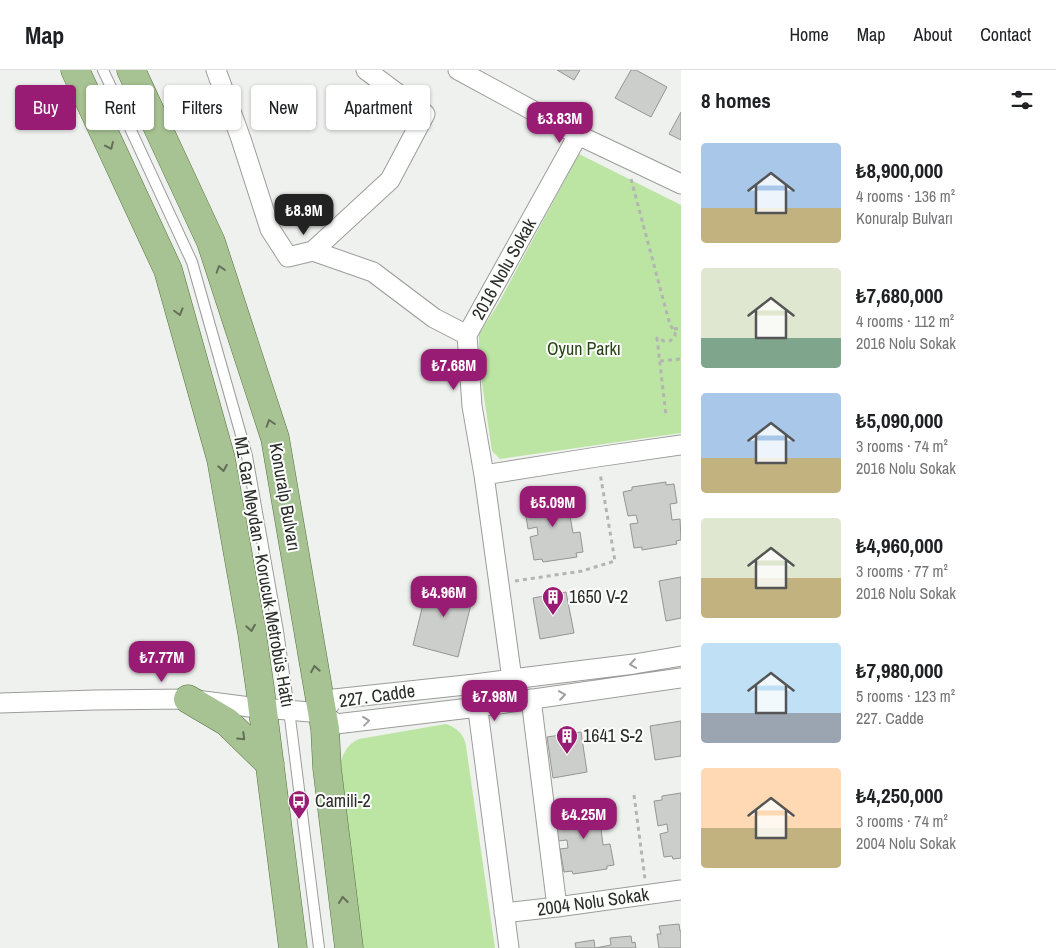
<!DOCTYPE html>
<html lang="en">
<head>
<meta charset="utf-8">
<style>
  body { margin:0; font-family:"Archivo Narrow",sans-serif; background:#f6f6f6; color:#202124; height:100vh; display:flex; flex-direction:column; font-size:19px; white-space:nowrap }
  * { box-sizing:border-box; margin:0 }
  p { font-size:16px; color:#757577 }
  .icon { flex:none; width:28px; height:28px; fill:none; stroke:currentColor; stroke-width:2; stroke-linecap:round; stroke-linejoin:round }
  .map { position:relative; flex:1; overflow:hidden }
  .side { display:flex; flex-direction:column; background:#fff; width:375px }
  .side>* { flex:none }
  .banner { position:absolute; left:15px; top:15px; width:475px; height:45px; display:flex; gap:10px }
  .price { position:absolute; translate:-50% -42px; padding:0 11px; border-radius:10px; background:#991c74; color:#fff; font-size:16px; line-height:32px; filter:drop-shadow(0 1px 2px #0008) }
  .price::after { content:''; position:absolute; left:50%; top:30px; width:15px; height:11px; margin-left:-8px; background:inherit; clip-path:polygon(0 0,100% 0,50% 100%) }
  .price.on { background:#222; color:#fff }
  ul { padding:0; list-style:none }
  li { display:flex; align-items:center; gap:15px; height:125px; padding:0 20px }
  li span { display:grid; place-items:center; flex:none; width:140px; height:100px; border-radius:5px; color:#555 }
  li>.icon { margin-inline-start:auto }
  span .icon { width:60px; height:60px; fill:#fffc; stroke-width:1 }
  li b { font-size:21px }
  h2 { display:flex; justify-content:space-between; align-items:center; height:60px; padding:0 20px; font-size:21px }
  .pill { padding:0 18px; border-radius:5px; background:#fff; box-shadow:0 1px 4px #0004; font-size:18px; line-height:45px }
  .pill.on { background:#991c74; color:#fff }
  header { display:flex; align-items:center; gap:30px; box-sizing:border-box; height:70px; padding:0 25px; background:#fff; border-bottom:1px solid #e0e0e0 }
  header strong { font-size:24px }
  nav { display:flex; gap:28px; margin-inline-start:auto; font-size:18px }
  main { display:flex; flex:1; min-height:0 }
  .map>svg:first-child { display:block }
  .green { fill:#bce4a3 }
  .building { fill:#cccecb; stroke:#949693 }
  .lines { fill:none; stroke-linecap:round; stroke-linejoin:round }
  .lane-casing { stroke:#9b9d9a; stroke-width:12 }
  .street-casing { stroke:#9b9d9a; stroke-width:21 }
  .primary-casing { stroke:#55733f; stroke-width:29 }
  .path { stroke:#b3b5b2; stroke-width:3; stroke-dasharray:4 4; stroke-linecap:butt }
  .lane { stroke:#fff; stroke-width:10 }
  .street { stroke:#fff; stroke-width:19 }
  .primary { stroke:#a7c293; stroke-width:28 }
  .oneway { stroke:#636f59 }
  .oneway2 { stroke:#a0a09f }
  .labels { text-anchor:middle; stroke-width:4; stroke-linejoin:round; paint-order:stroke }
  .street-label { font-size:18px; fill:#2b2b2a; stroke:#fcfefb }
  .park-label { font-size:18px; fill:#2a4515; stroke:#fcfefb }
  .poi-label { font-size:18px; fill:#2b2b2a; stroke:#fcfefb; text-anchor:start }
</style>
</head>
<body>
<header>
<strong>Map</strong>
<nav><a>Home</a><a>Map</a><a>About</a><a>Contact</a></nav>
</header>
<main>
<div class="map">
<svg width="681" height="878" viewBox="0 0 681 878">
  <rect width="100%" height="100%" fill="#eff1ee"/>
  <!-- green -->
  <path class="green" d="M579 84 681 135V363L500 389 492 381 479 293V264L497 236Z
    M446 654C457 658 464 664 466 676L495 878H361L339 696C343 684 347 674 359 669Z"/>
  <!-- building -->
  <path class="building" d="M557 0H580L574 10Z
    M631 0H636L667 17 651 47 615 28Z
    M681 42V70L669 64Z
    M666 412V415L674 414 677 433 670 434 672 450 680 449 681 470 676 471 677 474 642 480V477L634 478 630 454 638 453 636 445 628 446 623 422 632 420V417Z
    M566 424 567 427 575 426 577 445 570 446 573 463 580 462 583 482 576 483 577 487 543 492 542 489 534 490 530 467 538 465 537 457 528 459 524 434 532 433V429Z
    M681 507V548L666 551 659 511Z
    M429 510 474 522 458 587 413 575Z
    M566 522 574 563 540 569 533 528Z
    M681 651V686L655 690 650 656Z
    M581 662 587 702 553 708 547 667Z
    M681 723V788L673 789 672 786 664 787 660 764 668 762 667 754 658 756 654 731 662 730V726Z
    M597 736V740L605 739 608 758 601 759 603 775 610 774 614 795 607 796V799L573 804 572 801 564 802 560 779 568 778 567 770 558 771 554 747 563 745 562 742Z
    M679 854 680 861H681V878H659L657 864H661L659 856Z
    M631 866 632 873 635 872 636 878H576L575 873 594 870 595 878 611 875 610 868Z"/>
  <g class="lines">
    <!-- lane casing -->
    <g class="lane-casing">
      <path id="lane" d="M103 0 192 192 247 386 278 561 289 640 319 878"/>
    </g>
    <!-- street casing -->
    <g class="street-casing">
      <path id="street" d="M216 0 241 69 270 159 288 187 313 181 373 202 434 248 467 265
        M458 0 578 65 681 114
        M313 181 390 110 425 44 366 0
        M484 405 597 387 681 375
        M512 609 484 405 472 336 467 265 578 65
        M476 625 509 878
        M531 629 557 837
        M0 633 95 630 188 629 250 637 322 643
        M322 643 334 629 475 614 512 609 634 594 681 586
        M322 643 336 654 478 637 681 608
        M504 843 557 837 681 820"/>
    </g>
    <!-- primary casing -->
    <g class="primary-casing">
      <path id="primary" d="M75 0 168 200 221 389 252 563 260 618 293 878
        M131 0 211 172 275 368 325 659 327 698 349 878
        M188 629 227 652 270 694"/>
    </g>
    <!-- path -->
    <path class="path" d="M631 109 670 255 675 262V266L670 271H664L657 268 666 346
      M674 259 681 258
      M660 291 681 289
      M515 511 582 501 615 491 600 403
      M634 725 645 809"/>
    <!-- lane -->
    <use href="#lane" class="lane"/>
    <!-- street -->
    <use href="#street" class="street"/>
    <!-- primary -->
    <use href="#primary" class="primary"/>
  </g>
  <!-- one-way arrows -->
  <defs><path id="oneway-chevron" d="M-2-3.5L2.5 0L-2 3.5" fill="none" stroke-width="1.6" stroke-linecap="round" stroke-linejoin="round" transform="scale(1.25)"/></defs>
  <g class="oneway">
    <use href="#oneway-chevron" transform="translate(110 76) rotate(65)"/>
    <use href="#oneway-chevron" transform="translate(220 199) rotate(-108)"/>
    <use href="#oneway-chevron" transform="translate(179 242) rotate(74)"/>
    <use href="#oneway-chevron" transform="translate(270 353) rotate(-108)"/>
    <use href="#oneway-chevron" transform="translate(223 398) rotate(80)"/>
    <use href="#oneway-chevron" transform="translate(251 558) rotate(80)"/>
    <use href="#oneway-chevron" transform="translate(315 599) rotate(-100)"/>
    <use href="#oneway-chevron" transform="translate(242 667) rotate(44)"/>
    <use href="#oneway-chevron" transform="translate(343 830) rotate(-97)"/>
  </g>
  <g class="oneway2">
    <use href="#oneway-chevron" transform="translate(633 594) rotate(172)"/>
    <use href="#oneway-chevron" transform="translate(562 625) rotate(-8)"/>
    <use href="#oneway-chevron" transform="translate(366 651) rotate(-7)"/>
  </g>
  <!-- icons -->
  <defs>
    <g id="building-pin" transform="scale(1.125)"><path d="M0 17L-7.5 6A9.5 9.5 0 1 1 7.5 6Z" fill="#991c74" stroke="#fcfefb"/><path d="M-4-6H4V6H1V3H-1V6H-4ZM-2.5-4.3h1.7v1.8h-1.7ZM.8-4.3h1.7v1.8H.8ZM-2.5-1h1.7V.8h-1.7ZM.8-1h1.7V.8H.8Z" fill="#fff"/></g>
    <g id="bus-pin" transform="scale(1.125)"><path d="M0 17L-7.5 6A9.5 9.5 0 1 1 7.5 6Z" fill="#991c74" stroke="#fcfefb"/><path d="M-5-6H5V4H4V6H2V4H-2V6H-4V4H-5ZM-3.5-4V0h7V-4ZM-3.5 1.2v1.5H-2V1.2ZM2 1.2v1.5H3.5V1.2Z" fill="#fff"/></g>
  </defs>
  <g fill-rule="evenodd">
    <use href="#building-pin" x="553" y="527"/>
    <use href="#building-pin" x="567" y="666"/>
    <use href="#bus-pin" x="299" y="731"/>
  </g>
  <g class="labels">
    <!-- street labels -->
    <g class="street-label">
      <text transform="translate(504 199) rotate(-61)" y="6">2016 Nolu Sokak</text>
      <text transform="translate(285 427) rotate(80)" y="6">Konuralp Bulvarı</text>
      <text transform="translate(264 502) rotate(80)" y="6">M1 Gar Meydan - Korucuk Metrobüs Hattı</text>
      <text transform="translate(377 626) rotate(-8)" y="6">227. Cadde</text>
      <text transform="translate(593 832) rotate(-8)" y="6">2004 Nolu Sokak</text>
    </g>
    <!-- park labels -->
    <g class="park-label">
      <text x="584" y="285">Oyun Parkı</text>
    </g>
    <!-- poi labels -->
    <g class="poi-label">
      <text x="569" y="533">1650 V-2</text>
      <text x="583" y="672">1641 S-2</text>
      <text x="315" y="737">Camili-2</text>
    </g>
  </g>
</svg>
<b class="price" style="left:560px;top:74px">₺3.83M</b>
<b class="price on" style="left:304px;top:166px">₺8.9M</b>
<b class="price" style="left:454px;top:321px">₺7.68M</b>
<b class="price" style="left:553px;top:458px">₺5.09M</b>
<b class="price" style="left:444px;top:548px">₺4.96M</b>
<b class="price" style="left:162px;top:613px">₺7.77M</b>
<b class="price" style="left:495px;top:652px">₺7.98M</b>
<b class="price" style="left:584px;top:770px">₺4.25M</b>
<div class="banner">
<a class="pill on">Buy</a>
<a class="pill">Rent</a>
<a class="pill">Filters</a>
<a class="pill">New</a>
<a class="pill">Apartment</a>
</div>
</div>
<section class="side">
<h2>8 homes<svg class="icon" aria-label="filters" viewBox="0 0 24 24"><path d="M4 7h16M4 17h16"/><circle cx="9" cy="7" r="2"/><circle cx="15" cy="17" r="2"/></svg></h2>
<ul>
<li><span style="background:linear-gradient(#a9c7e8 65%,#c2b280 0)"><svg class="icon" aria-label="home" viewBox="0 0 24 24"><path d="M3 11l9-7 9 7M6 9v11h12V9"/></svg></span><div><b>₺8,900,000</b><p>4 rooms · 136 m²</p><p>Konuralp Bulvarı</p></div></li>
<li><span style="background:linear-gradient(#dfe7d0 70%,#7fa58c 0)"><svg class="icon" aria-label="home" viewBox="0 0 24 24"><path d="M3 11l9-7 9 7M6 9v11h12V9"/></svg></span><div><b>₺7,680,000</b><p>4 rooms · 112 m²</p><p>2016 Nolu Sokak</p></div></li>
<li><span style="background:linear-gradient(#a9c7e8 65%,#c2b280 0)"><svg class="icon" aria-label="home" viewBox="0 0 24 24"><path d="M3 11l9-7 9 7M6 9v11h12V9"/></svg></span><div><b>₺5,090,000</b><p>3 rooms · 74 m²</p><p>2016 Nolu Sokak</p></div></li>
<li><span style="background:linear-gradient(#dfe7d0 60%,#c2b280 0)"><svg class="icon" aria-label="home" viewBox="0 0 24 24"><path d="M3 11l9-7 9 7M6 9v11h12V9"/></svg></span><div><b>₺4,960,000</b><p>3 rooms · 77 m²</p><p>2016 Nolu Sokak</p></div></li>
<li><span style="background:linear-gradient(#bfe0f5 70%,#9aa5b1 0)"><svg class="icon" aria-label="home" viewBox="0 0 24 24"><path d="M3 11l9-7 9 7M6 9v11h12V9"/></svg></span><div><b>₺7,980,000</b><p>5 rooms · 123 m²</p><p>227. Cadde</p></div></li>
<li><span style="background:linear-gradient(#ffd9b3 60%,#c2b280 0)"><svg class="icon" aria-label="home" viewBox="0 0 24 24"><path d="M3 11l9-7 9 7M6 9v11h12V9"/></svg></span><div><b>₺4,250,000</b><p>3 rooms · 74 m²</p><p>2004 Nolu Sokak</p></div></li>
</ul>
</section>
</main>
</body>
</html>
